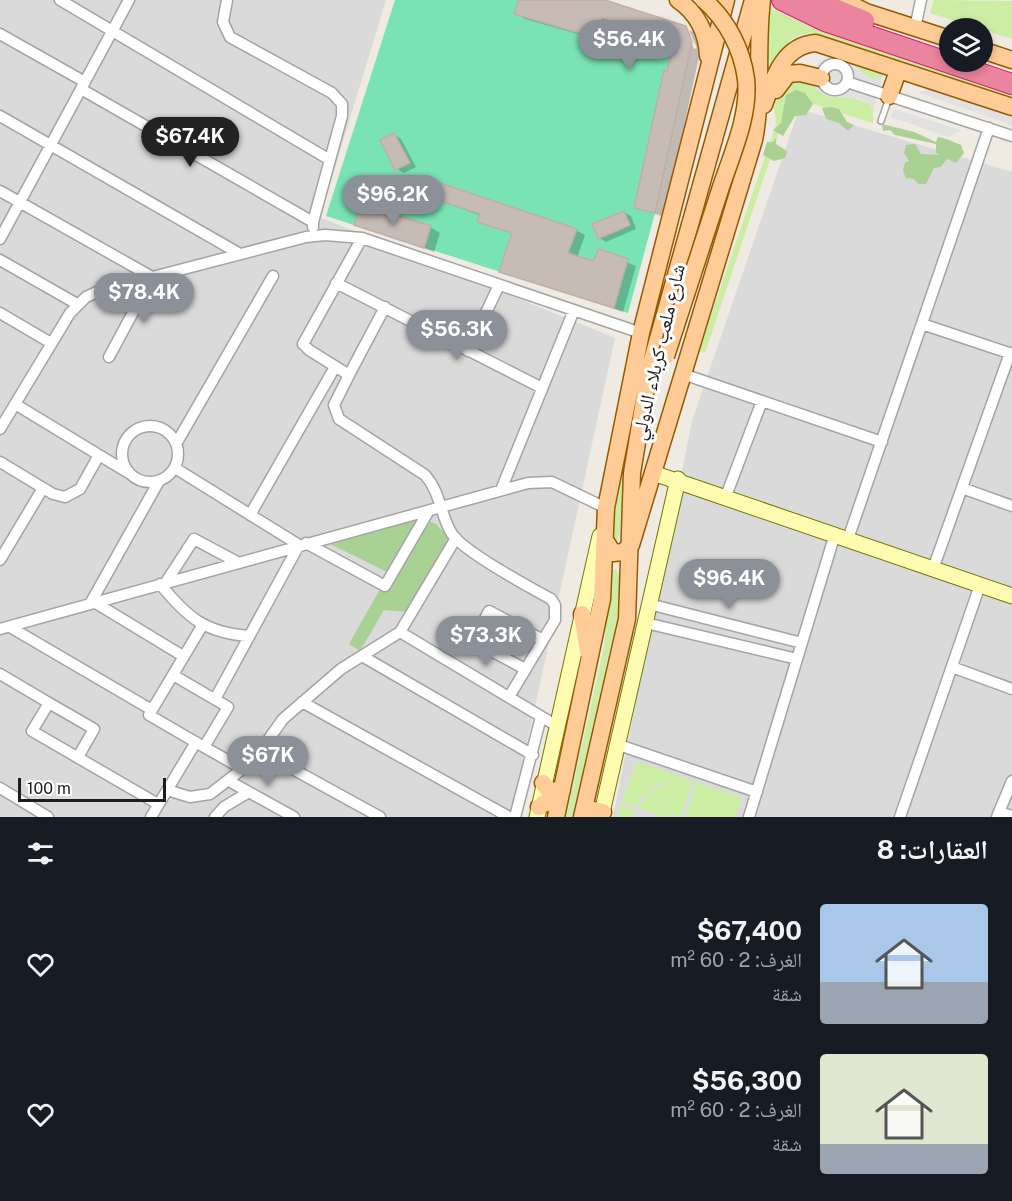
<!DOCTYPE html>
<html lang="ar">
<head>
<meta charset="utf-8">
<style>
  body { margin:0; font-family:"Public Sans","Noto Naskh Arabic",sans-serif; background:#20242c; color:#f1f3f6; direction:rtl; height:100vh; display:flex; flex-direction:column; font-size:22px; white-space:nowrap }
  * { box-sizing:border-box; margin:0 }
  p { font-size:20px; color:#9ea1a6 }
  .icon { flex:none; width:33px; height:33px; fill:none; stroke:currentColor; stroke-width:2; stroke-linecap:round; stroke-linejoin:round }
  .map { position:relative; height:817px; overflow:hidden; direction:ltr }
  .sheet { display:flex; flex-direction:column; background:#171b24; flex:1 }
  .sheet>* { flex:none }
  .controls { position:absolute; left:939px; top:18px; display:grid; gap:12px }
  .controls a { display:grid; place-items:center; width:54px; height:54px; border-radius:50%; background:#171b24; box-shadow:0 3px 9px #0003; font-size:30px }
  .scale { position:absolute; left:18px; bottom:15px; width:148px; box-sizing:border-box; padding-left:6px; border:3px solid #1d1d1d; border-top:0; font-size:16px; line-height:21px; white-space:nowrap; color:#1d1d1d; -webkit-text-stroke:4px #fff; paint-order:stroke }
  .price { position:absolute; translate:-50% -51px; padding:0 14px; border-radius:21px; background:#8c9099; color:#fff; font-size:20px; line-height:39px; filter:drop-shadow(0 2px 3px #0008) }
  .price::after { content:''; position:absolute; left:50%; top:36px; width:18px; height:14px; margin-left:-9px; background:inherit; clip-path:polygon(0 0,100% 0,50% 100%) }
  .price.selected { background:#222; color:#fff }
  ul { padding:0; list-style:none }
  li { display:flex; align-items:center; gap:18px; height:150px; padding:0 24px }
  li span { display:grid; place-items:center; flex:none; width:168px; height:120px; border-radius:6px; color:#555 }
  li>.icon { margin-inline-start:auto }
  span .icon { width:72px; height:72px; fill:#fffc; stroke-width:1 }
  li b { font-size:26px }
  h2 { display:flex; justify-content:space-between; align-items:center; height:72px; padding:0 24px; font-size:26px }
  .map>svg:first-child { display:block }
  .residential { fill:#dbdada }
  .grass { fill:#cceda4 }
  .forest { fill:#aad194 }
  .pitch { fill:#7ae3b4 }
  .parking { fill:#e1e1e1 }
  .shadow { fill:#0003 }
  .building { fill:#c7bbb5; stroke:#c1afa3; stroke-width:1.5 }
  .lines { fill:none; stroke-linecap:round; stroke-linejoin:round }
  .lane-casing { stroke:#a4a4a4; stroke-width:8 }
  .street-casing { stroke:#a4a4a4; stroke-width:13 }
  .secondary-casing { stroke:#727700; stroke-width:17 }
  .primary-casing { stroke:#955a00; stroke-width:19 }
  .highway-casing { stroke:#e2196b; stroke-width:22 }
  .lane { stroke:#fff; stroke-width:5 }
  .street { stroke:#fff; stroke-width:10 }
  .secondary { stroke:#fdfcb1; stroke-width:15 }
  .primary { stroke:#ffcb96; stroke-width:16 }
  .highway { stroke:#eb849e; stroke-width:20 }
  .primary-bridge-casing { stroke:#955a00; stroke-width:19; stroke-linecap:butt }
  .primary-bridge { stroke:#ffcb96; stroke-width:16 }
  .labels { text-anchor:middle; stroke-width:6; stroke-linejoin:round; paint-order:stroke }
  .street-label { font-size:20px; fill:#1d1d1d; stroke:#fff }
</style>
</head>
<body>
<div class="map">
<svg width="1012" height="817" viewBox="0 0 1012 817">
  <rect width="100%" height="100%" fill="#efeae2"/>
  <!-- residential -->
  <path class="residential" d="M0 0H386L320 217 615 338 511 817H0Z
    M799 109 1012 172V817H613L692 421Z"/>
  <!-- grass -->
  <path class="grass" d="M934 0 1012 1V39L930 13Z
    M765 5 816 29 1012 95V98L808 33 793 38 769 67Z
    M848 60 881 68 884 74 881 78 871 79Z
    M797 76 870 104 873 110V123L791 97 705 353 699 351 776 124 774 107 784 82Z
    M629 430 619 536 616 546 607 541Z
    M616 569 621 577 618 614 572 817H566L604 646 611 570Z
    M637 761 693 781 681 816 664 817 638 808 650 791 676 780C659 783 643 790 637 807L622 801Z
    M696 782 742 798 736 817H724L723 814V817H685Z
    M621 804 635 810 633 817H616Z"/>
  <!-- forest -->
  <path class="forest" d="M796 90 805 93 813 104 806 115 795 116 783 136 773 130 781 123 786 95Z
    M831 107 839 109 847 122 854 125 848 131 839 123 826 119 822 108Z
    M882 124 914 132 936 142 938 137C946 138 953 142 961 145L964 153 956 163 947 159 941 167 934 168 926 184H918L914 179 906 178 903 171 905 162 909 161 904 153 906 145 915 144 921 154 940 155 936 153V144L895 135 890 130 883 131Z
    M776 138V144L787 151 785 158 774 161 763 155 767 142H773Z
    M420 517 436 524 451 540 410 612 384 610 360 651 349 644 389 573 328 543Z"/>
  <!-- pitch -->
  <path class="pitch" d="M395 0H546L691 47 655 213 628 313 326 216Z"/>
  <!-- parking -->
  <path class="parking" d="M826 57 848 60 871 79 881 78 884 74 873 110 870 104 858 98 827 97 816 89 814 69 817 64Z
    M929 88 1012 115V125L919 93Z
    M894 109 960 130 949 137 891 117Z"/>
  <!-- shadow -->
  <path class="shadow" d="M520 0H605L685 28 694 49 697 48 689 30 695 33 701 48 664 217 636 207 675 43 611 22 605 42 525 19 516 13Z
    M394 134 401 139 416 167 404 173 397 169Z
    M418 192 576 230 585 235 577 258 594 263 599 251 636 266 623 312 501 271 513 234 479 221 481 216Z
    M624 212 631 216 636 229 606 242 599 238Z
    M356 225 430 227 440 233 434 252Z"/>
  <!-- building -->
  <path class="building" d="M519 0H605L686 26 692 42 655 213 634 208 664 70 667 71 674 42 602 18 596 38 514 14Z
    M394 133 410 163 395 170 380 140Z
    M422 177 577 229 568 253 593 261 599 249 628 259 614 308 499 272 512 233 477 222 480 214 416 193Z
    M361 204 431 226 424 248 354 225Z
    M624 211 630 225 598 239 592 224Z"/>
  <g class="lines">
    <!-- lane casing -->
    <g class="lane-casing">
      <path id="lane" d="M881 121 889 98"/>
    </g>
    <!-- street casing -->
    <g class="street-casing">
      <path id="street" d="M60 0 330 160
        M227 0 223 22 230 37 332 93 342 104V116L313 222
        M915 28 921 0
        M0 34 85 82
        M822 77a13 13 0 1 1 26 0a13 13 0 1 1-26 0Z
        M847 82 1012 136
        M81 89 313 222V227
        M0 116 240 254
        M0 191 152 277 109 357
        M362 238 303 344 309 350 349 375 334 405 339 419 425 475C441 493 440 515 452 534 464 552 529 587 551 599L555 605V620L509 697
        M0 239 129 0
        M0 260 77 304
        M336 283 542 388
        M0 313 51 343
        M922 324 1012 354
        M468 351 499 285
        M683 374 882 442
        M349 375 385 307
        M15 404 127 472
        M122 454a28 28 0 1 1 56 0a28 28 0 1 1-56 0Z
        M0 429 70 313 86 297 99 291 306 237 325 235 362 238 641 333
        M176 444 273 276
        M0 462 53 494 65 497 80 489 99 455
        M175 468 299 545 215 699
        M962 488 1012 506
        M501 490 574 310
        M726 496 762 401
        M250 515 335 367
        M848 539 989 128
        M306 543 385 586 428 512
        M0 560 43 488
        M933 569 1010 353
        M166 582 194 539 237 562
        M160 584C187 617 205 633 249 636
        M94 602 183 656
        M90 604 159 481
        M649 604 802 643
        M646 623 797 659
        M10 627 152 710
        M0 629 528 483 552 482 606 508
        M400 632 557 726
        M362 656 533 755
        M952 667 1012 689
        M525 669 473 641 489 611 543 640
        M0 674 49 703
        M173 675 228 707 204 747 149 715 202 626
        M302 702 509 817
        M619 745 757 792
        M204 747 243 769
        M260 751 380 817
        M78 757 94 729 49 703 32 731 158 804
        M229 781 294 817
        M0 788 48 817
        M167 790 190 797 210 794 254 760 283 719 341 669 400 632 456 538
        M999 812 1012 816
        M151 817 196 742
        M215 817 224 807 249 792
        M515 817 541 717
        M749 817 835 534
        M900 817 980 585
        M997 817 1012 781"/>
    </g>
    <!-- secondary casing -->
    <g class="secondary-casing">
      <path id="secondary" d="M653 473 1012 596
        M537 817 600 536
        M601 817 678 479"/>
    </g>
    <!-- primary casing -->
    <g class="primary-casing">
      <path id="primary" d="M678 0C697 13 707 33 708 56
        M842 0 866 12 950 39
        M982 50 1012 60
        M776 90 788 74 800 73 821 78
        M889 96 898 71
        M764 105C773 79 783 45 816 43L1012 107
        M605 540 613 553 623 552 631 545 754 140C763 94 756 47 762 0
        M582 614 588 652
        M543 783 549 791 562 790
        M539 807 548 801 558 806
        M584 808 603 812
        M556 817 602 599 606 508 641 333 726 0
        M582 817 627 619 632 473 649 371 753 0"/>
    </g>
    <!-- highway casing -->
    <g class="highway-casing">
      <path id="highway" d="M782 0 825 21 1012 84
        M812 0 864 21"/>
    </g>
    <!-- lane -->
    <use href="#lane" class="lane"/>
    <!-- street -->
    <use href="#street" class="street"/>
    <!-- secondary -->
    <use href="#secondary" class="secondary"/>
    <!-- primary -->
    <use href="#primary" class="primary"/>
    <!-- highway -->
    <use href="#highway" class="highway"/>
    <!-- primary-bridge casing -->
    <g class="primary-bridge-casing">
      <path id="primary-bridge" d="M666 356C684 300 702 245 720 190 731 156 750 116 746 79 742 49 727 20 704 0"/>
    </g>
    <!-- primary-bridge -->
    <use href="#primary-bridge" class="primary-bridge"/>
  </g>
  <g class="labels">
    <!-- street labels -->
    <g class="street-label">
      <text transform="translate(658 352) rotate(-77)" y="7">شارع ملعب كربلاء الدولي</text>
    </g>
  </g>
</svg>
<div class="controls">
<a><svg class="icon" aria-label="layers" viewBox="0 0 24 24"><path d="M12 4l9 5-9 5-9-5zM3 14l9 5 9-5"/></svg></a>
</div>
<div class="scale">100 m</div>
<b class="price" style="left:629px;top:71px">$56.4K</b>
<b class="price selected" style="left:190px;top:168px">$67.4K</b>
<b class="price" style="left:393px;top:226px">$96.2K</b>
<b class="price" style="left:144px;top:324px">$78.4K</b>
<b class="price" style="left:457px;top:361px">$56.3K</b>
<b class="price" style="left:729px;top:610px">$96.4K</b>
<b class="price" style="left:486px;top:667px">$73.3K</b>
<b class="price" style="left:268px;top:787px">$67K</b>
</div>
<section class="sheet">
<h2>العقارات: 8<svg class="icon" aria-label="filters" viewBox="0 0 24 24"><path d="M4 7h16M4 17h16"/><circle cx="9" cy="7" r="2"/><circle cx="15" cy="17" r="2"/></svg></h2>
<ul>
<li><span style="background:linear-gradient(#a9c7e8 65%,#9aa5b1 0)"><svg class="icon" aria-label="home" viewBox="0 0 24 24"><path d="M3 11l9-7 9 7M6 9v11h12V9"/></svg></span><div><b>$67,400</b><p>الغرف: 2 · 60 m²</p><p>شقة</p></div><svg class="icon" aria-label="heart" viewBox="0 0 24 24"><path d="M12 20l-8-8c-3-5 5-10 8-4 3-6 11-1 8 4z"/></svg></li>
<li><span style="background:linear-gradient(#dfe7d0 75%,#9aa5b1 0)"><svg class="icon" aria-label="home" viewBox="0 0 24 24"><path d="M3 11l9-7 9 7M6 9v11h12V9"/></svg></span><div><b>$56,300</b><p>الغرف: 2 · 60 m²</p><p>شقة</p></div><svg class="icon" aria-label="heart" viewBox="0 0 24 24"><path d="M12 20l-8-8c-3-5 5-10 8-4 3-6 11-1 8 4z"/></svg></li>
</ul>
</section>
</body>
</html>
